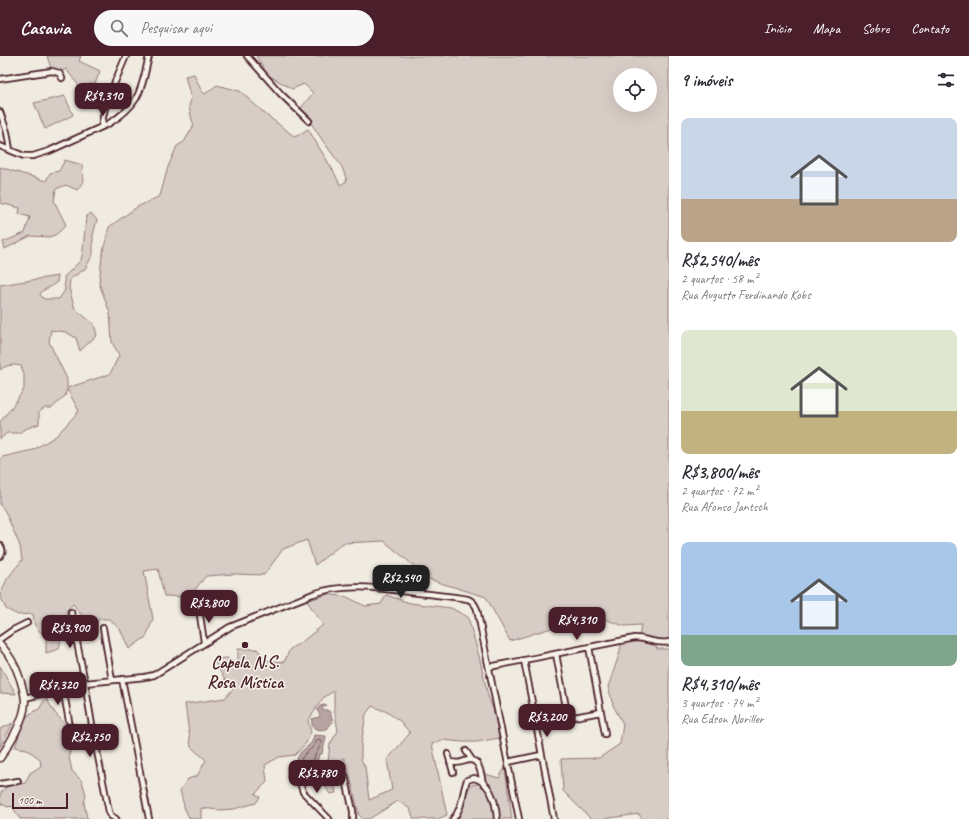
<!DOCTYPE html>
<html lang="pt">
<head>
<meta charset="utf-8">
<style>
  body { margin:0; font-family:Caveat,sans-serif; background:#f7f7f7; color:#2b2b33; height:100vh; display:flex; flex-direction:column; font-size:15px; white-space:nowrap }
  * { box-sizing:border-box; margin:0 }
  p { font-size:13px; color:#7c7c81 }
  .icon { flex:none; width:22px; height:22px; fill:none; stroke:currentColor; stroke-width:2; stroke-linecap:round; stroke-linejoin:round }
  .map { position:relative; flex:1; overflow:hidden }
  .details { display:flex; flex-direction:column; background:#fff; width:300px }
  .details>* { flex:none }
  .controls { position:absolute; left:613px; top:12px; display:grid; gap:8px }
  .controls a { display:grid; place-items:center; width:44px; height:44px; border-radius:50%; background:#fff; box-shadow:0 4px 16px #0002; font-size:20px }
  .scale { position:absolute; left:12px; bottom:10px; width:56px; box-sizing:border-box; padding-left:4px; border:2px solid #4a1f2b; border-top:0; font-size:11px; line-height:14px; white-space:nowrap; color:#4a1f2b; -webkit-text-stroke:3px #f7f3e8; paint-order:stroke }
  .price { position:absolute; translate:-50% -34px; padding:0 9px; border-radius:8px; background:#4a1f2b; color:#fff; font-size:13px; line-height:26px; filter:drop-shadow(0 1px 2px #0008) }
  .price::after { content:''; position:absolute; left:50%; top:24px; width:12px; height:9px; margin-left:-6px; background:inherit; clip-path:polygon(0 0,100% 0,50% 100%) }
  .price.active { background:#222; color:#fff }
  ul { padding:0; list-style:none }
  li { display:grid; align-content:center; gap:8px; height:212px; padding:0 12px }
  li span { display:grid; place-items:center; height:124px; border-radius:8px; color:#555 }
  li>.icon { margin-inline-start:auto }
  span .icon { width:72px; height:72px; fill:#fffc; stroke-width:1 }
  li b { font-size:17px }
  h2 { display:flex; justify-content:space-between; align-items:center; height:48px; padding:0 12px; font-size:17px }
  header { display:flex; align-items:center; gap:24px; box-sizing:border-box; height:56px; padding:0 20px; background:#4a1f2b; color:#fff }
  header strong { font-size:19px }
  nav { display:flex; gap:22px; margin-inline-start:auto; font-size:14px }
  .search { width:280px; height:36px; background:#f7f7f7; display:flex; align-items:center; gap:10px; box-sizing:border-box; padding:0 14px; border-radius:22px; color:#7c7c81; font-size:15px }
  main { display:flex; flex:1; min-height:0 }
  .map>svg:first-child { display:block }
  .green { fill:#d8cdc6; stroke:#917678; fill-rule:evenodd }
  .water { fill:#b7a4a2; stroke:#8b6f72 }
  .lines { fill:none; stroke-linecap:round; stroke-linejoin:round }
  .shore { stroke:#76545b; stroke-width:1 }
  .minor-casing { stroke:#4a1f2b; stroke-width:8 }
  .major-casing { stroke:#4a1f2b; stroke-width:9 }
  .minor { stroke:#f7f3e8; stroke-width:4.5 }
  .major { stroke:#f7f3e8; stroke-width:6 }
  .poi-dot { fill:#4a1f2b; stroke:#f7f3e8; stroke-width:1.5 }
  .labels { text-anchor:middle; stroke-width:3; stroke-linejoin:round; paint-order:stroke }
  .poi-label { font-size:17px; font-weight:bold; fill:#4a1f2b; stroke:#f7f3e8 }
</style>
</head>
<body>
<header>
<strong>Casavia</strong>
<div class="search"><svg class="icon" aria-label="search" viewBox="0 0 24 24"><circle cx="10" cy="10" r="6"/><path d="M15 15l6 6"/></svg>Pesquisar aqui</div>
<nav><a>Início</a><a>Mapa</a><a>Sobre</a><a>Contato</a></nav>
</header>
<main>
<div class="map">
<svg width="669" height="763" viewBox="0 0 669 763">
  <rect width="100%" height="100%" fill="#f0ebe0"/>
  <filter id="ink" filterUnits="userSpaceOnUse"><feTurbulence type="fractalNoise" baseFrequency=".025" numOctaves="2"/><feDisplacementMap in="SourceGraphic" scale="8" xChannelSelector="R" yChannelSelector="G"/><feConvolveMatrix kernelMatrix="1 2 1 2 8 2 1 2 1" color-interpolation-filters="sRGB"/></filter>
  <g filter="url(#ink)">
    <!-- green -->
    <path class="green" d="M47 0H81L79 5 100 15 95 28H90L83 35 66 13 59 17 52 15Z
      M256 0H669V586L655 587 657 593H669V763H642L639 758 602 763H591L563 735 561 703 599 702 620 688 623 668 613 649 608 631 619 599 622 585 639 582 641 569 624 570 593 559 510 585 486 541 431 524 384 485 343 487 315 509 307 484 283 493 264 519 234 518 206 520 189 541 164 540 158 513 144 515 153 563 146 581 129 593 120 573 109 563H99L91 578 84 562 73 548 67 554 59 593 46 597V582L35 570 33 558 18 559 6 553 0 539 7 523 22 504 20 490 5 455 0 449V404L2 401 33 394 56 380 79 355 67 333 65 340 52 352H45L39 356V368L25 373 19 377H7L0 383V366L15 347 24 333V318L21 310C13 308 6 309 0 314V229L58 220 57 226 50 231 42 235 40 239 44 243H59L65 234 64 221 81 204 83 194 86 161 91 157 97 164 93 179V198L85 213 70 223 69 232 75 253 94 268 97 279 80 295 76 282 66 276 51 274 49 286 67 323V332L110 318 119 299 112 286 110 257 99 227 102 200 109 171 137 151 160 140 168 111 177 90 184 86 194 69 192 64 189 51 191 43 185 20 194 18 201 34 205 38 217 29 240 35 264 57 295 81 308 73 334 116 340 129 347 125 342 111 323 85 301 52 313 37 304 28 292 33 268 19ZM620 19H650V49H620Z
      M65 40 73 59 45 73 34 47Z
      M65 104 72 106 82 109 83 126 77 134 66 129 56 133 54 145 66 169 60 175 55 179 49 181 30 180 5 193 3 186 25 177 30 161 19 158 20 152 0 147V111L10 114 46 125 50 117 59 115Z
      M328 538 347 541 365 550 381 548 386 539 410 547 451 552 468 561 479 600 488 640 495 658 499 682 477 686H463L442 684 432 688 447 759 438 763H414L410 753 398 745 369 763H363L359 759 349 716 344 702 334 707 333 723 336 737 330 738 326 732 328 719V706L330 688 338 675 334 652V635L323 642 308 665 311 676 306 687 295 699 279 701 265 709 267 726 255 738 260 741 256 747 234 753 219 754 201 752V763H190L185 754 180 734 188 723 197 720 206 704 191 691 185 648 225 642 233 633 225 624 213 603 227 602 238 609V593H257L266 604 284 606 290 593 303 585 323 569 307 545ZM372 650 387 656 400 665 410 677 387 704 392 734 369 744 365 711 361 703V689L366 658Z
      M0 610 16 638 0 637Z
      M46 642 55 657 73 677 69 701 72 715 82 725 86 739 84 747 87 762 90 763H20L12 750 8 751 0 747V738L6 731 25 727 30 717 41 710 40 703 27 693 15 691 23 668 28 659 39 653Z
      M13 667 0 691V673Z
      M479 704 485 718 499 722 505 712 512 763H457L462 746 471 729 483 727Z"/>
    <!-- water -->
    <path class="water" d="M324 649H327L322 652V654H327L330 656 333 666 329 670 327 674C318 674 310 674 312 663L319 661 320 659 317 654 320 650Z
      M314 679 326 680C326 686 323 691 322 698L319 699 317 707 314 709 300 711 297 703C298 701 299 699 300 697 306 690 313 689 314 679Z"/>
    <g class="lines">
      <!-- shore -->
      <path class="shore" d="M319 683 321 684 322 686 318 694 315 699 314 704 307 706H303L301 703 304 699 313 691Z"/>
      <!-- minor casing -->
      <g class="minor-casing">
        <path id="minor" d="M247 0 281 38 309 65
          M0 23 52 15 59 17 62 22
          M0 56 7 76 10 94
          M101 71 106 47 126 0
          M0 90 24 100H33L49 95 108 68C141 48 141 34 149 0
          M0 489C3 493 4 496 0 500
          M199 553 204 586
          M71 556 85 627 93 675 109 756 111 760 116 763
          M103 572 112 624
          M0 583 13 574 27 567
          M589 591 605 678
          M556 598 568 662
          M524 604 554 763
          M489 611 635 582C647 582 656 589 669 586
          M122 623 149 763
          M63 632 69 665
          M25 642 85 627 145 621 154 619 230 571 313 538C345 527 377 532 409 536 428 538 448 540 468 543 473 545 475 548 477 553L519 763
          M536 668 601 656
          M466 695 472 704
          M448 698 453 716
          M450 706C461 708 459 706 469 704 480 703 481 719 483 727
          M508 706 541 699
          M299 714 300 727 303 736 329 763
          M345 720 353 755V763
          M0 728 18 725
          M453 763C463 752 462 737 467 724L474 722C492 727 496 747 497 763"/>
      </g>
      <!-- major casing -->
      <g class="major-casing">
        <path id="major" d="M0 588C9 598 16 610 20 623 22 630 25 638 25 647 24 665 10 687 0 702"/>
      </g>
      <!-- minor -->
      <use href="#minor" class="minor"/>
      <!-- major -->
      <use href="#major" class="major"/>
    </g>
  </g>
  <!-- markers -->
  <circle class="poi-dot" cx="245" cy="589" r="4"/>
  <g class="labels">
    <!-- poi labels -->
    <g class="poi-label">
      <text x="245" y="612">Capela N.S.<tspan x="245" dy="20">Rosa Mística</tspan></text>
    </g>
  </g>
</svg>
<div class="controls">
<a><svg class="icon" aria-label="locate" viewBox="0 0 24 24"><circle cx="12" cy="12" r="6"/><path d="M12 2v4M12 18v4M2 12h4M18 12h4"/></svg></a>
</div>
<div class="scale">100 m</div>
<b class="price" style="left:103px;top:61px">R$9,310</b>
<b class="price active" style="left:401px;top:543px">R$2,540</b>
<b class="price" style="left:209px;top:568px">R$3,800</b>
<b class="price" style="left:577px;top:585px">R$4,310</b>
<b class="price" style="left:70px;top:593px">R$3,900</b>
<b class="price" style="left:58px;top:650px">R$7,320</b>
<b class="price" style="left:547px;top:682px">R$3,200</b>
<b class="price" style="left:90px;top:702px">R$2,750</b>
<b class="price" style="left:317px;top:738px">R$3,780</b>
</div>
<section class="details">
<h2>9 imóveis<svg class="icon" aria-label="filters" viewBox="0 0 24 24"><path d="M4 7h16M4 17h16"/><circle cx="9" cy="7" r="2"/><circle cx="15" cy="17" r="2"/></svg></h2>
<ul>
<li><span style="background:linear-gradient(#c9d6e8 65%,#b9a48a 0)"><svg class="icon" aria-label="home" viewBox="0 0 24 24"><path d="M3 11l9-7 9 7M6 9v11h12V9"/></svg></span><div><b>R$2,540/mês</b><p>2 quartos · 58 m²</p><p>Rua Augusto Ferdinando Kobs</p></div></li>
<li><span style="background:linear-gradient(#dfe7d0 65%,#c2b280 0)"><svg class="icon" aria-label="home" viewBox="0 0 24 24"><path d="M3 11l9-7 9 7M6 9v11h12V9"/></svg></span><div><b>R$3,800/mês</b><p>2 quartos · 72 m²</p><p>Rua Afonso Jantsch</p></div></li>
<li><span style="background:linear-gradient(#a9c7e8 75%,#7fa58c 0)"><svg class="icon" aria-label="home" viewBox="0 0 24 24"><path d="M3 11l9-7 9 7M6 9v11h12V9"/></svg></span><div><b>R$4,310/mês</b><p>3 quartos · 74 m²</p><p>Rua Edson Noriller</p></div></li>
</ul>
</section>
</main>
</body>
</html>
